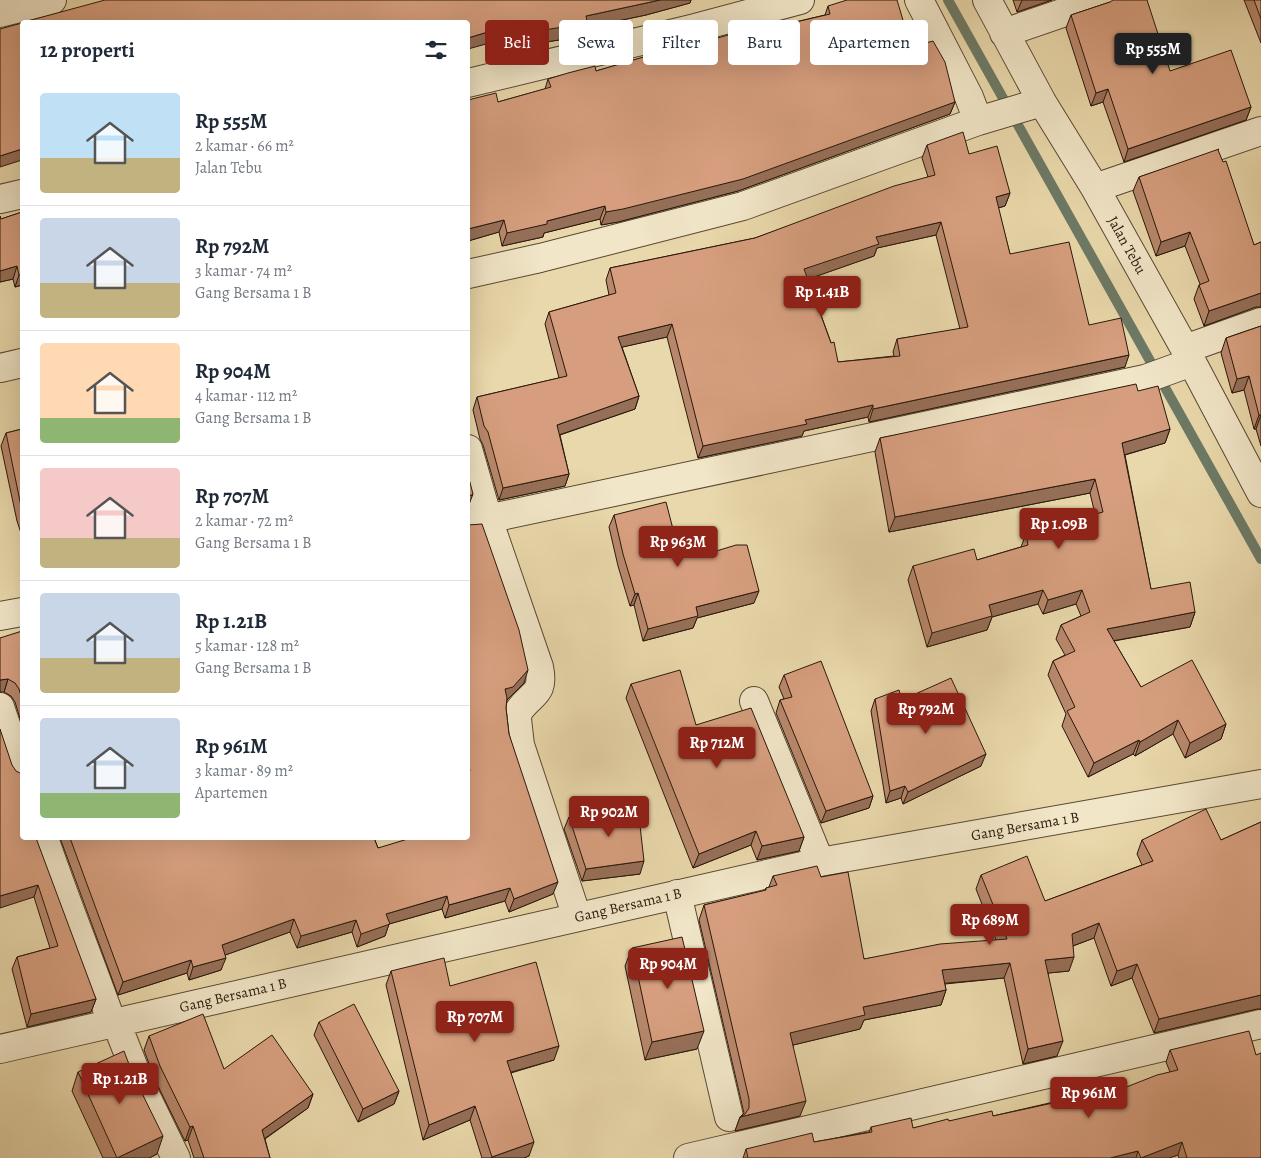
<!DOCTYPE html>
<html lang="id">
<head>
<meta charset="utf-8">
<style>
  body { margin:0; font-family:Alegreya,serif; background:#f2f2f3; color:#1f2937; height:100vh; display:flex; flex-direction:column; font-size:19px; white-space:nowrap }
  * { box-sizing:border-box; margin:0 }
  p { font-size:16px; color:#747a83 }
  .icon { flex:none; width:28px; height:28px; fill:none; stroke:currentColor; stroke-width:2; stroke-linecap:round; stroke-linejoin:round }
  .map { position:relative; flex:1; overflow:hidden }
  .details { position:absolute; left:20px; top:20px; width:450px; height:820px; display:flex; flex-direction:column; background:#fff; border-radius:5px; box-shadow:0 5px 20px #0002 }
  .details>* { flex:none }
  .hud { position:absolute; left:485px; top:20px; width:475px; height:45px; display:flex; gap:10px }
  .price { position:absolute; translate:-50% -42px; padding:0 11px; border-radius:5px; background:#8f2418; color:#fff; font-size:16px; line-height:32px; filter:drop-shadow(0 1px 2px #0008) }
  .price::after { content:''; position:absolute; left:50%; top:30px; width:15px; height:11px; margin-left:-8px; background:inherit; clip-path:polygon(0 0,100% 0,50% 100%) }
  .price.active { background:#222; color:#fff }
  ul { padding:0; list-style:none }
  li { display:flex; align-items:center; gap:15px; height:125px; padding:0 20px }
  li+li { border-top:1px solid #e0e1e3 }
  li span { display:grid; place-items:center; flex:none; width:140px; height:100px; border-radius:5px; color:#555 }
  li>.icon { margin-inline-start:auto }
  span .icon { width:60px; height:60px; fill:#fffc; stroke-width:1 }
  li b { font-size:21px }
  h2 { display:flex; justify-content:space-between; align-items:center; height:60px; padding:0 20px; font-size:21px }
  .tag { padding:0 18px; border-radius:5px; background:#fff; box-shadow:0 5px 20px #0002; font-size:18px; line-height:45px }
  .tag.active { background:#8f2418; color:#fff }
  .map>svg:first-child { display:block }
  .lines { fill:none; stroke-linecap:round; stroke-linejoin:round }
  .stream { stroke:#6d7a66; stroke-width:10 }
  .street-casing { stroke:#5a4833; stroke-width:30 }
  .street { stroke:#f1e6c8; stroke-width:28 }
  .wall { fill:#b8886c; stroke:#2a180b; fill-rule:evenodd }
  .shaded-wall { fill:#966f58; stroke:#2a180b }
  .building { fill:#d69e7e; stroke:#2a180b; fill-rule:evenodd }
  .labels { text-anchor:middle; stroke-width:4; stroke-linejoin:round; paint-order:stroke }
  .street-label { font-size:15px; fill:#2a180b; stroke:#f1e6c8 }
</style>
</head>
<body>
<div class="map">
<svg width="1261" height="1158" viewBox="0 0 1261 1158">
  <rect width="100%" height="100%" fill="#e9d8ab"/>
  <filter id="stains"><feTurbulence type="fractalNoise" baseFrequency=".004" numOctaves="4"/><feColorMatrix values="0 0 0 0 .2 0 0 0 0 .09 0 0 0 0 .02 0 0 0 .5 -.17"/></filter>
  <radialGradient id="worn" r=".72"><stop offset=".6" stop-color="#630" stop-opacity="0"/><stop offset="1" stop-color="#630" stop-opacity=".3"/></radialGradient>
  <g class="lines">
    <!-- stream -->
    <path class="stream" d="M948 0 1261 559"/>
    <!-- street casing -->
    <g class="street-casing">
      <path id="street" d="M919 0 969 97 978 121
        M987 0 1042 102 1095 188 1185 349 1261 493
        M0 13 52 0
        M1004 33 1100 0
        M468 83 695 28 800 0
        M1095 188 1261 131
        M0 199 22 194
        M468 274 540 258 743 206 978 121 1042 102
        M1185 349 1261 322
        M0 368 22 363
        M468 449 488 519 539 667C545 696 531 692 518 712L517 719 520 745 577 917
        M468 523 1145 379 1192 362
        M0 616 22 612
        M754 701 820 862
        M0 707 22 772
        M44 838C65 900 90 961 112 1023
        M677 894 729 1117
        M116 1022 141 1086 176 1158
        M0 1049 820 862 1261 784
        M688 1158 1261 1024"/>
    </g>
    <!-- street -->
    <use href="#street" class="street"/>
  </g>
  <!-- wall -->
  <path class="wall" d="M105 0H691L690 3 646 15 584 28 582 33 559 40 539 43V41L488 52 486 44 468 22Z
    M1013 0H1052L1017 12Z
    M1244 0H1261V43Z
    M1110 2 1170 71 1251 107 1246 120 1124 162 1103 102 1091 106 1066 28 1071 15Z
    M828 6 911 47 955 102 950 114 738 191 618 222 601 225 600 219 544 233 543 237 502 246 499 232 468 241V100L498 102 545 89 548 79 596 71 655 54 657 50 701 43 766 29 825 15Z
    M927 145 969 154 1010 193 1005 206 998 208 1010 254 1089 325 1125 367 869 422 868 417 804 431 802 436 698 458 667 337 622 347 639 396 635 409 560 435 569 474 565 486 499 500 483 445 480 439 473 410 477 397 559 378 545 324 549 312 609 295 606 280 610 268 755 238 928 177 922 158ZM936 235 960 329 897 339 893 352 894 356 838 362 808 279 874 256 877 248Z
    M1218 151 1254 245 1261 242V307H1256L1204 326 1194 299 1199 285 1200 284 1185 246 1156 256 1133 191 1139 177Z
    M22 212V285L15 287 13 279 0 282V216L1 219Z
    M1261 326V446L1256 429H1254L1244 390 1232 393 1221 353 1226 338Z
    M1138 391 1170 429 1165 443 1125 455 1151 589 1195 612 1190 627 1114 641 1141 687 1226 724 1221 739 1185 758 1173 734 1135 756 1133 754 1088 777 1062 726 1066 714 1048 675 1053 661 1065 655 1056 639 1061 625 1081 616 1076 604 1043 614 1038 604 992 617 987 630 927 647 908 580 913 566 977 560 1021 547 1026 534 1095 514 1090 493 889 532 875 452 880 438Z
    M22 429V536L17 521 1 446 6 433Z
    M614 515 674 533 697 557 754 603 697 618 693 628 643 641 634 605 630 606 618 566 609 527Z
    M468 525 524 683 507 700 506 708 509 734 553 894 509 912 505 901 445 918 442 909 389 924 385 936 357 947 352 932 297 948 290 932 225 955 221 970 189 980 187 973 118 995 60 838H374L378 848 468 838Z
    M22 631V725L15 702 11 696 4 692Z
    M784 675 873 796 869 808 821 823 776 713 780 700 784 699 779 687Z
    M631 684 696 725 804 837 799 851 757 860 751 845 693 868 626 698Z
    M875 699 902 700 981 766 903 804 901 798 886 803 871 711Z
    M569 817 640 874 582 881 564 829Z
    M1261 822V1009H1257L1154 1033 1132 978 1111 986 1094 938 1073 946 1069 971 1048 973 1057 1056 1023 1064 1004 978 945 984 946 990 941 1005 864 1020 860 1029 793 1045 800 1116 735 1131 740 1117 744 1113 699 920 704 905 765 891 766 888 769 887 773 876 821 877 864 959 996 940 976 889 981 875 1045 901 1142 865 1137 854 1142 840H1221Z
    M22 838 96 999 91 1012 27 1027 12 969 17 957 50 948 34 897Z
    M632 948 697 1049 645 1060 625 966Z
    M391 971 450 986 554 1060 511 1073 529 1156 524 1158H482L470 1120 423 1140 386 985Z
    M319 1022 399 1091 394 1104 358 1122 314 1035Z
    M149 1036 224 1069 313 1094 308 1108 265 1139 270 1158H194L188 1140 185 1141 155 1080 144 1050Z
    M1170 1050 1261 1158H1179L1178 1155 1169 1158H743L746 1149 814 1142 869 1132 871 1127 913 1128 949 1121 993 1116 1058 1101 1060 1095 1111 1093 1170 1072 1166 1062Z
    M78 1072 157 1154 149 1158H103L72 1091Z"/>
  <!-- shaded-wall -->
  <path class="shaded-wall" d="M660 0H691L690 3 646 15 584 28 582 33 559 40 539 43 544 30 586 16Z
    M1022 0H1052L1017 12Z
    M544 29 539 41 488 52 492 39Z
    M491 31 486 44 468 49V38Z
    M1108 89 1103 102 1091 106 1096 93Z
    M955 102 950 114 738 191 618 222 601 225 606 212Z
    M1251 107 1246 120 1124 162 1128 149Z
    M22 149V160L0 167V156Z
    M1010 193 1005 206 991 210 996 197Z
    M605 206 600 219 544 233 543 237 502 246 507 233 547 221Z
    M504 220 499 232 468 241V229Z
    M941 222 936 235 877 248 874 256 800 282 804 269 876 237Z
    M1190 232 1185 246 1156 256 1161 242Z
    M17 266 13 279 0 282V271Z
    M22 274V285L15 287 19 275Z
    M1261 293V307H1256L1204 326 1209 311Z
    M672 324 667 337 614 349 618 337Z
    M1129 355 1125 367 869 422 873 409Z
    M1249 376 1244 390 1232 393 1237 379Z
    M639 396 635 409 553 437 557 425Z
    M873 405 868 417 804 431 802 436 698 458 703 446 805 420Z
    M1259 415H1261L1256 429H1254Z
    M1170 429 1165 443 1117 457 1122 443Z
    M569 474 565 486 499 500 503 488Z
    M1095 479 1090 493 889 532 895 517Z
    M473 494 468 507V497Z
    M1043 590 1038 604 992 617 987 630 927 647 932 633 989 605Z
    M1082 590 1076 604 1043 614 1048 600Z
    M759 591 754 603 697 618 693 628 643 641 648 629 696 607Z
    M638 593 634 605 630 606 635 594Z
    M1195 612 1190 627 1101 643 1107 629Z
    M528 670 524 683 508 699 500 701 505 689Z
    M8 679 4 692H0V680Z
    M1178 720 1173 734 1135 756 1140 742Z
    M1226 724 1221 739 1185 758 1190 743Z
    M1139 740 1133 754 1088 777 1094 763Z
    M986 754 981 766 903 804 908 792Z
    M905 786 901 798 886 803 890 791Z
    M873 796 869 808 821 823 826 811Z
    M756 831 751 845 693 868 699 854Z
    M804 837 799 851 757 860 762 846Z
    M644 861 640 874 582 881 586 869Z
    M558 882 553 894 509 912 514 899Z
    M38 885 34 897 0 908V896Z
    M510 888 505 901 445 918 449 905Z
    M447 896 442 909 389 924 385 936 357 947 361 934 386 914Z
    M294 919 290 932 217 958 222 945Z
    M356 920 352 932 297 948 301 936Z
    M1099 923 1094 938 1067 948 1072 934Z
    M1074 957 1069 971 1039 974 1045 960Z
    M226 958 221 970 189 980 193 967Z
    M191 960 187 973 118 995 123 982Z
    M1010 963 1004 978 937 984 942 970Z
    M1137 964 1132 978 1111 986 1117 971Z
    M946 990 941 1005 864 1020 860 1029 785 1047 790 1033 863 1007Z
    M1261 995V1009H1257L1154 1033 1159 1019Z
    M96 999 91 1012 27 1027 31 1014Z
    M704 1031 697 1049 645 1060 652 1042Z
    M1063 1041 1057 1056 1023 1064 1028 1049Z
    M559 1046 554 1060 501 1075 507 1061Z
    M399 1091 394 1104 358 1122 363 1109Z
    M313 1094 308 1108 257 1144 262 1130Z
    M806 1101 800 1116 735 1131 740 1117Z
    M475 1106 470 1120 423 1140 429 1125Z
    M193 1126 188 1140 185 1141 190 1127Z
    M163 1136 157 1154 149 1158H117Z
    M534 1142 529 1156 524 1158H491L492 1157Z
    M1182 1142 1178 1155 1169 1158H1141Z
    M1138 1151 1136 1158H1110Z"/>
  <!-- building -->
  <path class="building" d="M105 0H660L586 16 587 21 563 27 544 30V29L492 39 491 31 468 38V22H24Z
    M847 0H897L911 47 933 41 945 62 955 102 743 179 623 209 606 212 605 206 547 221V224L507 233 504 220 468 229V100L496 93 498 102 551 87 548 79 568 73 595 66 596 71 657 53V50L700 40 701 43 765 24 766 29 830 14 828 6Z
    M1113 0H1147L1170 71 1231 50 1251 107 1128 149 1108 89 1096 93 1071 15 1110 2Z
    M1254 0H1261V19Z
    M22 23V149L0 156V29Z
    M963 132 969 154 997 146 1010 193 996 197 1010 254 1069 242 1089 325 1121 318 1129 355 873 409V405L805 420 807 424 703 446 672 324 618 337 639 396 557 425 569 474 503 488 488 432 484 426 477 397 567 376 549 312 616 293 610 268 755 238 894 186 935 175 927 145ZM941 222 968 327 897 339 900 356 838 362 834 342 831 343 804 269 879 244 876 237Z
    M1219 149 1218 150 1223 162 1226 161 1254 245 1261 242V293L1209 311 1199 285 1209 281 1190 232 1161 242 1139 177Z
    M22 212V274L19 275 17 266 0 271V216L1 219Z
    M1261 326V415H1259L1249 376 1237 379 1226 338Z
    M1136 384 1138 391 1158 386 1170 429 1122 443 1151 589 1190 582 1195 612 1107 629 1141 687 1192 660 1226 724 1190 743 1178 720 1140 742 1139 740 1094 763 1067 711 1075 707 1053 661 1075 651 1061 625 1090 612 1082 590 1048 600 1043 590 989 605 992 616 932 633 913 566 974 549 977 560 1028 545 1026 534 1103 512 1095 479 895 517 880 438Z
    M22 429V511L6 433Z
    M468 475 473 494 468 497Z
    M666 502 674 533 687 530 697 557 736 545H747L759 591 696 607 698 616 648 629 638 593 635 594 623 554 614 515Z
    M482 524 519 630 528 670 513 687 505 689 507 698 506 708 509 734 558 882 514 899 510 888 449 905 447 896 386 914 390 924 361 934 356 920 301 936 294 919 222 945 226 958 193 967 191 960 123 982 70 838H374L378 848 411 838H468V772L470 771 468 761V525Z
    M22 631V699L19 689 15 683 8 679 0 680V638Z
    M821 661 873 796 826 811 780 700 792 697 784 675Z
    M680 670 696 725 751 708 804 837 762 846 756 831 699 854 631 684Z
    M951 678 986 754 908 792 905 786 890 791 875 699 899 690 902 700Z
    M0 729 12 765 16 771 22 774V838H36L96 999 31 1014 17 957 58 946 38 885 0 896Z
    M638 808 644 861 586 869 569 817Z
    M1206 809 1221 840 1261 822V995L1159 1019 1137 964 1117 971 1099 923 1072 934 1074 957 1045 960 1063 1041 1028 1049 1010 963 942 970 946 990 863 1007 865 1015 790 1033 806 1101 740 1117 745 1114 749 1108V1099L704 905 766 890V888L777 885 773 876 817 866 821 877 848 872 864 959 940 944 1007 939 981 875 1027 856 1045 901 1153 861 1142 840Z
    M682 937 704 1031 652 1042 632 948Z
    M444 958 450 986 536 962 559 1046 507 1061 534 1142 492 1157 475 1106 429 1125 391 971Z
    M354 1004 399 1091 363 1109 319 1022Z
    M203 1014 224 1069 272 1035 313 1094 262 1130 270 1158H204L193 1126 190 1127 160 1066 149 1036Z
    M1249 1031 1256 1055 1261 1053V1158H1187L1182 1142 1141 1158 1138 1151 1110 1158H748L746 1149 812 1133 814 1142 872 1132 871 1127 911 1118 913 1128 948 1119 949 1121 992 1111 993 1116 1062 1101 1060 1095 1108 1084 1111 1093 1157 1075 1178 1070 1170 1050Z
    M124 1051 133 1075 163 1136 117 1158 78 1072Z"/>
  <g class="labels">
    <!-- street labels -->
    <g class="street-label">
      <text transform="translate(1127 245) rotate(61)" y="5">Jalan Tebu</text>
      <text transform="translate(1025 826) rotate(-10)" y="5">Gang Bersama 1 B</text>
      <text transform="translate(628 905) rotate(-13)" y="5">Gang Bersama 1 B</text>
      <text transform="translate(233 995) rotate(-13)" y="5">Gang Bersama 1 B</text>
    </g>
  </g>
  <rect width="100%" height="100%" filter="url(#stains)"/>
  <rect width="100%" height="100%" fill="url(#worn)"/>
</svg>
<b class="price active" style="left:1153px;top:75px">Rp 555M</b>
<b class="price" style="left:822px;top:318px">Rp 1.41B</b>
<b class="price" style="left:1059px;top:550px">Rp 1.09B</b>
<b class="price" style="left:678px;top:568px">Rp 963M</b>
<b class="price" style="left:926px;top:735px">Rp 792M</b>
<b class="price" style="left:717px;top:769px">Rp 712M</b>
<b class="price" style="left:609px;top:838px">Rp 902M</b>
<b class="price" style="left:990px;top:946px">Rp 689M</b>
<b class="price" style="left:668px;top:990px">Rp 904M</b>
<b class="price" style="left:475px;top:1043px">Rp 707M</b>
<b class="price" style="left:120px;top:1105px">Rp 1.21B</b>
<b class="price" style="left:1089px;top:1119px">Rp 961M</b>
<div class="hud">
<a class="tag active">Beli</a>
<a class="tag">Sewa</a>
<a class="tag">Filter</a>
<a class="tag">Baru</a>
<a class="tag">Apartemen</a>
</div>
<section class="details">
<h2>12 properti<svg class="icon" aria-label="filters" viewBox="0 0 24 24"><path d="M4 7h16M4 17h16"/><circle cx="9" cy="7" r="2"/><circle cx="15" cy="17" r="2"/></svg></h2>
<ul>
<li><span style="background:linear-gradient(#bfe0f5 65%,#c2b280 0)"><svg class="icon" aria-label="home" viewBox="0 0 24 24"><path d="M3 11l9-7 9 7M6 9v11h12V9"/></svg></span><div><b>Rp 555M</b><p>2 kamar · 66 m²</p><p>Jalan Tebu</p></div></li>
<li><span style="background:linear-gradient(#c9d6e8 65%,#c2b280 0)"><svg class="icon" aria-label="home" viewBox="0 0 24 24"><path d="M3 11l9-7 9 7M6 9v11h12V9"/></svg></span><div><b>Rp 792M</b><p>3 kamar · 74 m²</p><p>Gang Bersama 1 B</p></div></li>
<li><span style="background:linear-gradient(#ffd9b3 75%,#8fb573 0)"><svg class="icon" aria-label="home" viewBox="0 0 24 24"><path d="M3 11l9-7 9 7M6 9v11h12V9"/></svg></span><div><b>Rp 904M</b><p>4 kamar · 112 m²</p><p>Gang Bersama 1 B</p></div></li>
<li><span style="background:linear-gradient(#f6c9c9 70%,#c2b280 0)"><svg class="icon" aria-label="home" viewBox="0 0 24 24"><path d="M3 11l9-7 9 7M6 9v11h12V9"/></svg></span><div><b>Rp 707M</b><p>2 kamar · 72 m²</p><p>Gang Bersama 1 B</p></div></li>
<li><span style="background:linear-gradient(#c9d6e8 65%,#c2b280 0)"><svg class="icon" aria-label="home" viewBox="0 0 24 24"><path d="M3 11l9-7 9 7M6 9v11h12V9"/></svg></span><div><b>Rp 1.21B</b><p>5 kamar · 128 m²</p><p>Gang Bersama 1 B</p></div></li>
<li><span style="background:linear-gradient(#c9d6e8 75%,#8fb573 0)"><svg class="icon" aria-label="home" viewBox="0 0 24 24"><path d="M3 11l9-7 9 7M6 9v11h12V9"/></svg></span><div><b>Rp 961M</b><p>3 kamar · 89 m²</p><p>Apartemen</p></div></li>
</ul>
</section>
</div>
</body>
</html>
